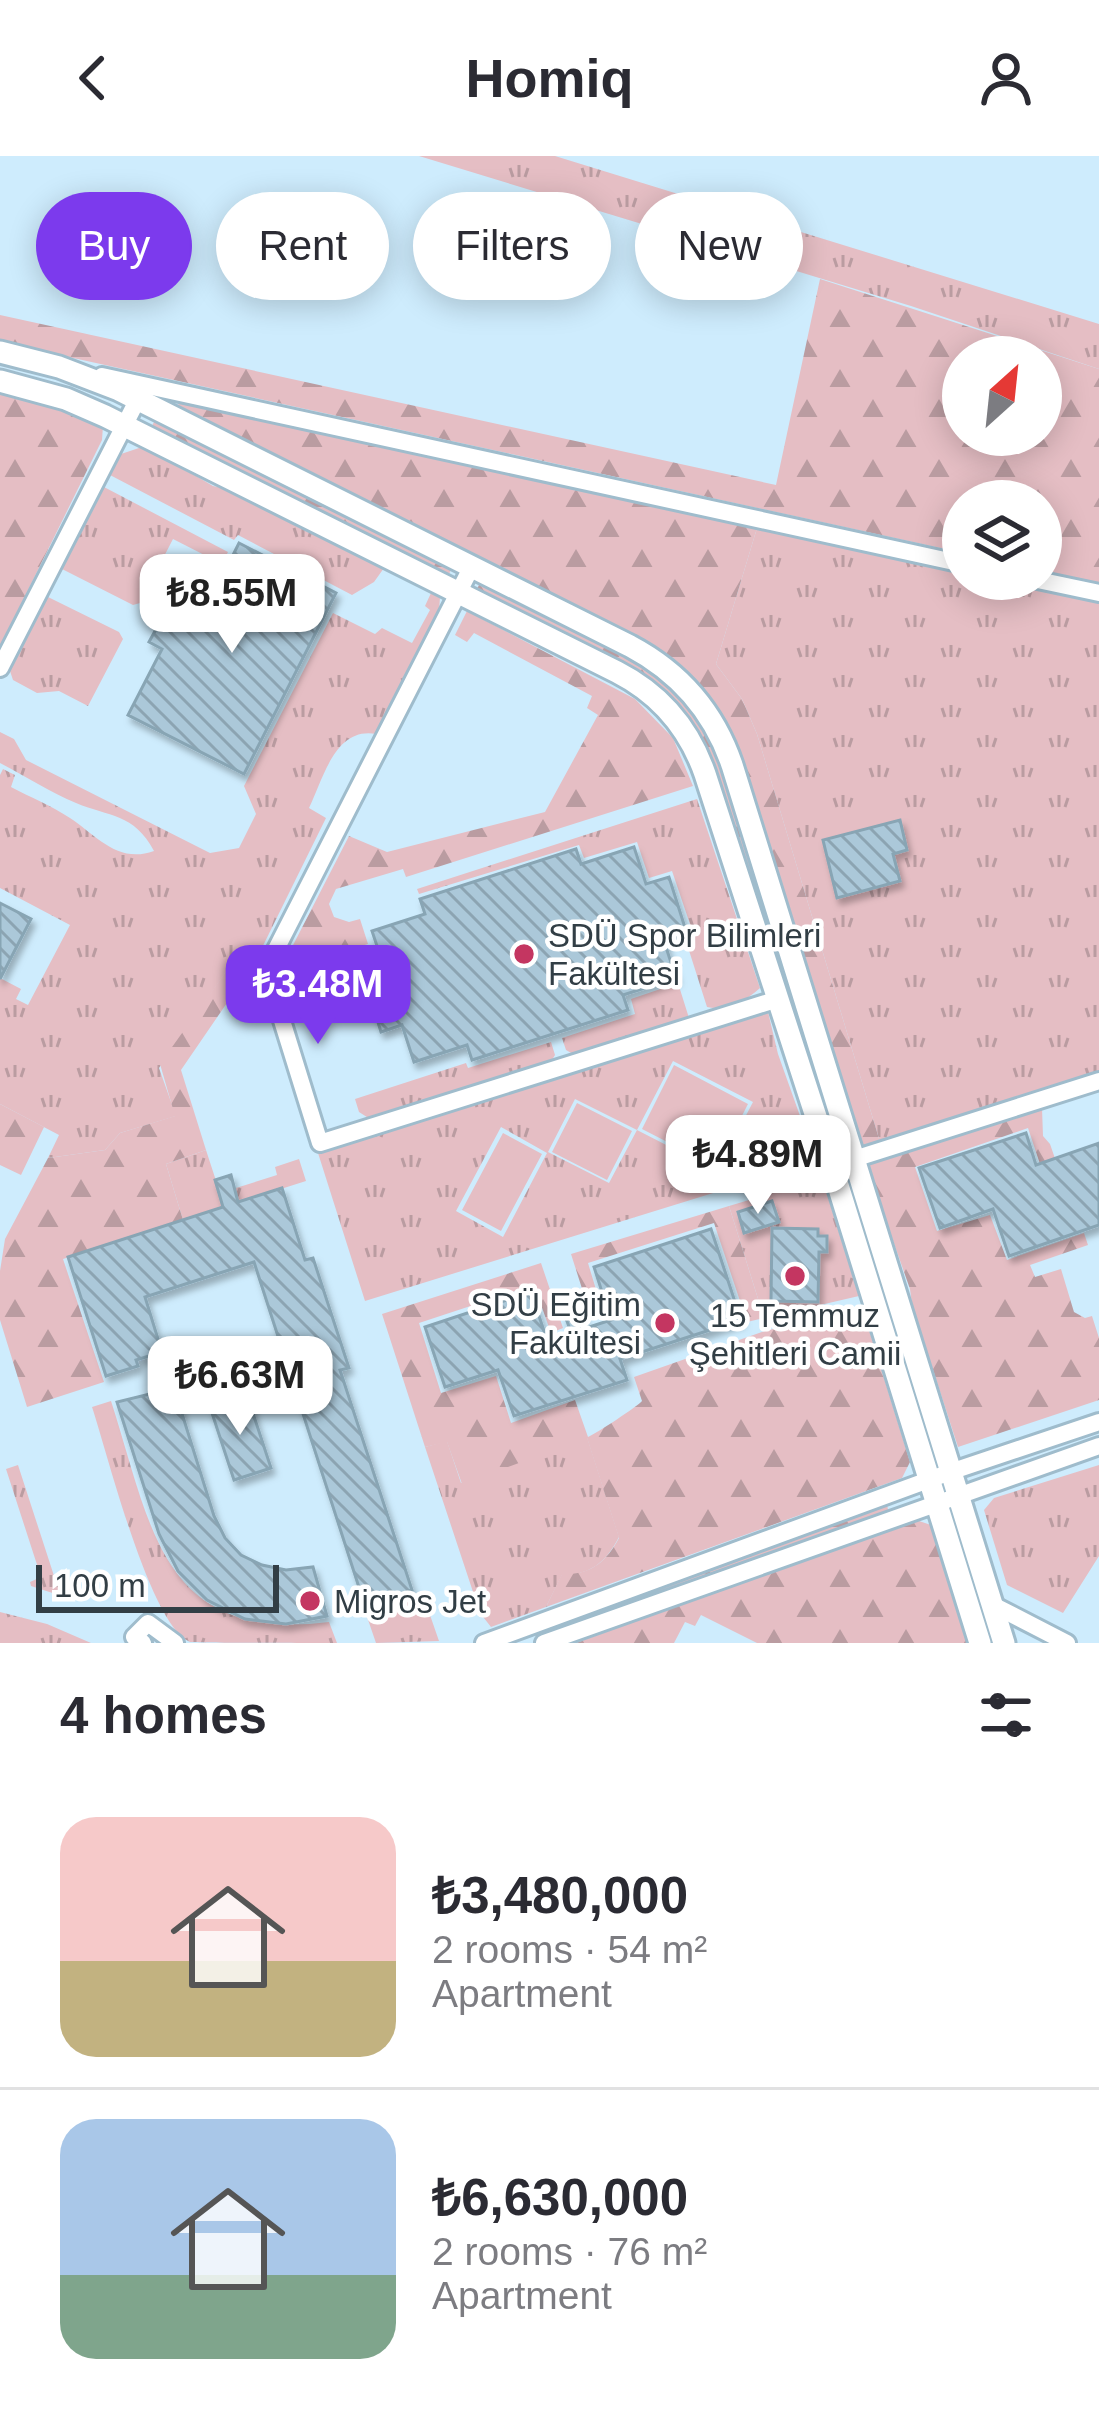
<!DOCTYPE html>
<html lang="en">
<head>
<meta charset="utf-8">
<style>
  body { margin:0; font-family:Helvetica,sans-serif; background:#f2f2f3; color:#2b2b33; height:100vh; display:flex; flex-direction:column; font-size:45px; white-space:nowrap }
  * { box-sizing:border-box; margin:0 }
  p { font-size:39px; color:#7c7c81 }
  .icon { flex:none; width:66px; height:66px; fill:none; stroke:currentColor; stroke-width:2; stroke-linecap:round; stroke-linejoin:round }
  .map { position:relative; height:1487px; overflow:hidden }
  .sheet { display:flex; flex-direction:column; background:#fff; flex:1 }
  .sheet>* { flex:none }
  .top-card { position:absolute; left:36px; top:36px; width:1029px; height:108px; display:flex; gap:24px }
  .needle { width:78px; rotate:27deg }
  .buttons { position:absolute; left:942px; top:180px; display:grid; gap:24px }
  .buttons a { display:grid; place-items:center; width:120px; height:120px; border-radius:50%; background:#fff; box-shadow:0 6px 30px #0003; font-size:60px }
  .scale { position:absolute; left:36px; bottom:30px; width:243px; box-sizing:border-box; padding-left:12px; border:6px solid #323e45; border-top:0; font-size:33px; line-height:42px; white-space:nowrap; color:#323e45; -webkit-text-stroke:9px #fff; paint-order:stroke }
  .price { position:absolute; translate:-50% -102px; padding:0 27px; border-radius:24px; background:#fff; color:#222; font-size:39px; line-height:78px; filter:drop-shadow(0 3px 6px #0008) }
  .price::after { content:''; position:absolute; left:50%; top:72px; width:36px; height:27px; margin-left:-18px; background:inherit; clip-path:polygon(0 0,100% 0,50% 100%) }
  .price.on { background:#7c3aed; color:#fff }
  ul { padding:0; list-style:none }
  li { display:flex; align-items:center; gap:36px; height:300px; padding:0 60px }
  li+li { border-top:3px solid #e1e1e2 }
  li span { display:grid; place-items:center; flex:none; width:336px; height:240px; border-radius:36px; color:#555 }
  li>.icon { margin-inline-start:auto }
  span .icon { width:144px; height:144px; fill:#fffc; stroke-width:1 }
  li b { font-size:51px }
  h2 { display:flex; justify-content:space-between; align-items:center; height:144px; padding:0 60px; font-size:51px }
  .pill { padding:0 42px; border-radius:54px; background:#fff; box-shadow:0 6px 30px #0003; font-size:42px; line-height:108px }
  .pill.on { background:#7c3aed; color:#fff }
  header { display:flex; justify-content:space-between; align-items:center; height:156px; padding:0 60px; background:#fff; font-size:54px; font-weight:700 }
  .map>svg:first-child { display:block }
  .grass { fill:url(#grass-tufts); fill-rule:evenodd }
  .forest { fill:url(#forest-firs); fill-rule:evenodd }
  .garden { fill:#e5bec4 }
  .building { fill:url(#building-back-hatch); stroke:#88a5b4; stroke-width:3; filter:url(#shadow) }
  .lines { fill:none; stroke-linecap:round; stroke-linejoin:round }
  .minor-casing { stroke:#9fbccc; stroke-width:22 }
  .tertiary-casing { stroke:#9fbccc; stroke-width:27 }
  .minor { stroke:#fff; stroke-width:16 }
  .tertiary { stroke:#fff; stroke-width:21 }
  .poi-dot { fill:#c43661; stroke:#fff; stroke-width:4.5 }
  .labels { text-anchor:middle; stroke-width:9; stroke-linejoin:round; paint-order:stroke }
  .poi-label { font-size:33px; fill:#323e45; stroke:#fff; text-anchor:start }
</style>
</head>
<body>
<header><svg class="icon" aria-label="back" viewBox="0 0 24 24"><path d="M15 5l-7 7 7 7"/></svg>Homiq<svg class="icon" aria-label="person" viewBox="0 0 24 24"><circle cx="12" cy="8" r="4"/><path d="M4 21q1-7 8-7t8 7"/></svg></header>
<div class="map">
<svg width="1099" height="1487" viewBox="0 0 1099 1487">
  <defs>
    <pattern id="grass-tufts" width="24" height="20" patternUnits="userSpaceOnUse" patternTransform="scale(3)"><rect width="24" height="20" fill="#e5bec4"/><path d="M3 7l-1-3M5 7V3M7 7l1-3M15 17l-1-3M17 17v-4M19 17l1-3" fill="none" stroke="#ba9ca1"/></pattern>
    <pattern id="forest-firs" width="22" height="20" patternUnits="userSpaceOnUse" patternTransform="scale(3)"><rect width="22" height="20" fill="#e5bec4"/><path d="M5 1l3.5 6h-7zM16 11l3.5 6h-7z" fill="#ba9ca1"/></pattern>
    <pattern id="building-back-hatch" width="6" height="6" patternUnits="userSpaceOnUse" patternTransform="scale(3)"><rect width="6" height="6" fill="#abc8d9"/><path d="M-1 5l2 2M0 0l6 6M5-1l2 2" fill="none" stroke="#8ca4b2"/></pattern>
    <filter id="shadow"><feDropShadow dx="3.5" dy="6" stdDeviation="3" flood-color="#0004"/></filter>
  </defs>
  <rect width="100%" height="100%" fill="#ceecfd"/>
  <!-- grass -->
  <path class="grass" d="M419 0H555L1099 168V213L911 150Z
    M145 290 213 330 231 334 384 412 374 426 352 439 238 379 234 384 110 319 121 298Z
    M104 331 228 396 222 408 173 383 140 447 133 449 62 413Z
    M757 372 963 417V423H990L1099 447V918L880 986 757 578 742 543 716 508Z
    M431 437 440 441 439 456 376 578C335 571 324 621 309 652L326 662 255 806 239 797 159 912 176 960 120 977 105 994 48 1002 59 979 0 948V822L21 833 16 843 28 849 70 769 0 732V619L3 613 15 619 11 631C30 641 52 650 70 662 97 680 118 708 154 695 134 657 109 661 76 647 50 636 25 620 0 607V576L14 583 26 604 210 697 239 692 256 658 244 630 333 457 375 478 382 472 412 487 430 454 425 450Z
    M48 441 119 476 123 483 88 550 59 535 37 537 13 524 10 515Z
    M697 643 760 832C746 845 726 855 707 851L686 785 694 780 672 715 649 722 637 686 584 702 579 689 419 738 417 733Z
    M678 827 689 862 573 898 566 894 562 882 635 858 631 843Z
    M768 856 778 898 816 1005 365 1145 318 997ZM673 905 753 946 717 1015 637 974ZM575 943 637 974 609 1027 548 996ZM501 971 547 997 503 1081 456 1055Z
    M551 886 555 899 552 904 370 963 359 956 355 943 466 907 468 912Z
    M206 994 220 1037 277 1019 275 1011 299 1003 306 1025 183 1064 166 1008Z
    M822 1022 859 1140 764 1162 729 1050ZM772 1072 818 1073V1145H772Z
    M111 1245C152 1372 161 1487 329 1466L337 1487C310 1487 208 1487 190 1486 150 1470 107 1296 92 1251Z
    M587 1281 619 1381C606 1406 591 1419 562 1419L546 1451 491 1471 480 1457 425 1291 447 1285 461 1327Z
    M18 1309 57 1429 67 1426 74 1444 31 1430 30 1426 41 1421 6 1313Z
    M1099 1309V1400L1063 1457 1007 1429 984 1354 994 1342Z
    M422 1436 439 1485 376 1487 365 1455Z
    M0 1456 47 1468 91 1487H0Z"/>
  <!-- forest -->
  <path class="forest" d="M820 123 1099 213V427L1041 414V345H963V397L0 186V159L776 329ZM963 201H1041V279H963Z
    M9 238 63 253 103 270 102 284 0 491V239Z
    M178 245 757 372 716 508 742 543 757 578 880 986 861 992 702 537 179 254Z
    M156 262 453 410 447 422 150 274Z
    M486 426 647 508 689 548 719 595 837 978 829 980 696 578 476 435 480 427Z
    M467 455 635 543 673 582 693 630 406 721 403 713 336 733 329 748 334 761 349 766 360 763 368 788 311 806 290 795 349 680 387 696 545 656 598 559 587 552 592 540 474 477 467 486 455 479Z
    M239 797 255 806 181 914 206 994 166 1008 183 1064 63 1103 104 1226 27 1251 0 1164V1115L5 1083 48 1002 105 994 120 977 175 960 160 908Z
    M0 948 44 971 21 1019 0 1009Z
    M1042 952 1043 980 1050 988 1059 1014 1044 1020 1028 972 915 1011 937 1075 990 1059 1007 1104 1084 1077 1088 1089 1030 1109 1035 1121 1061 1113 1074 1156 1085 1162 1092 1160 1099 1182V1244L958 1291 912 1149 910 1133 866 1008Z
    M729 1050 764 1162 747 1166 714 1067 588 1107 604 1160 592 1164 571 1098Z
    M541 1107 563 1172 551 1177 534 1129 419 1167 441 1237 496 1220 511 1267 575 1244 588 1281C594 1279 638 1250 642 1245L634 1221 765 1175 862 1151 910 1306 902 1322 546 1451 562 1418C591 1419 606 1406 619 1382L587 1282 462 1328 447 1286 425 1291 382 1158Z
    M887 1348 888 1354 538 1481 536 1476Z
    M913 1363 931 1369 969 1487H757L701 1459 695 1470 685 1466 674 1487H576Z"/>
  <!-- garden -->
  <path class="garden" d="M674 909 748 948 716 1011 642 973Z
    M577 947 632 975 607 1024 552 996Z
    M503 977 542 998 501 1075 462 1054Z"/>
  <!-- building -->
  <path class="building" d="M239 387 336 437 244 618 128 559 162 493 149 486 160 466 173 472 207 406 225 415Z
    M900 664 907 694 893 698 900 725 837 742 823 684Z
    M634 691 646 728 669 721 687 778 664 785 676 822 623 839 628 854 472 904 467 889 414 906 402 869 381 876 363 818 384 811 372 775 425 758 420 743 576 693 581 708Z
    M0 747 31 763 0 823Z
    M1026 977 1036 1009 1099 987V1069L1009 1100 993 1053 940 1072 919 1012Z
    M231 1019 238 1046 282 1032 305 1104 313 1102 349 1212 340 1214 412 1434 365 1450 254 1106 145 1141 162 1196 136 1204 138 1210 106 1220 68 1101 223 1051 215 1024Z
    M772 1045 779 1066 744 1077 738 1056Z
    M772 1072 818 1073V1080H827V1096H819L818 1146 771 1145Z
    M711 1073 741 1164 620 1203 627 1224 514 1260 498 1214 445 1231 425 1171 531 1136 547 1184 571 1176 565 1160 581 1155 586 1172 611 1164 594 1111Z
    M174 1232 214 1360 225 1382 241 1399 262 1409 286 1414 313 1411 327 1460 286 1468 245 1463 207 1444 178 1415 159 1378 117 1246Z
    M247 1239 271 1312 234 1324 210 1251Z"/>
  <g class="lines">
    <!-- minor casing -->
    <g class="minor-casing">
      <path id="minor" d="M102 220 963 408
        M471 412 266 813 320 987 778 843
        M1033 423 1099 437
        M0 512 142 235
        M832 1010 1099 925
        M995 1450 1067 1487
        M143 1487 134 1481 148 1467 175 1487
        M484 1487 953 1315 1099 1266
        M544 1487 1099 1290"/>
    </g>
    <!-- tertiary casing -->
    <g class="tertiary-casing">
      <path id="tertiary" d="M0 196 59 211 119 234 630 490C679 516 714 556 732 609L1004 1487
        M0 225 66 243 105 260 617 516C660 538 689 572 705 618L832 1010 980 1487"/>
    </g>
    <!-- minor -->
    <use href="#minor" class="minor"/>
    <!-- tertiary -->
    <use href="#tertiary" class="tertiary"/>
  </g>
  <!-- markers -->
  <g class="poi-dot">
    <circle cx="524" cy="798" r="12"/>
    <circle cx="795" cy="1120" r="12"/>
    <circle cx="665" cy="1167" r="12"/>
    <circle cx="310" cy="1445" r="12"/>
  </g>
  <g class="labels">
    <!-- poi labels -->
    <g class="poi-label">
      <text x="548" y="791">SDÜ Spor Bilimleri<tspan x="548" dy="38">Fakültesi</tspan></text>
      <text x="641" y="1160" text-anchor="end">SDÜ Eğitim<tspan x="641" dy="38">Fakültesi</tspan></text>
      <text x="795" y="1171" text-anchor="middle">15 Temmuz<tspan x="795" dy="38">Şehitleri Camii</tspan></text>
      <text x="334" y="1457">Migros Jet</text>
    </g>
  </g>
</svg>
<div class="buttons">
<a><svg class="needle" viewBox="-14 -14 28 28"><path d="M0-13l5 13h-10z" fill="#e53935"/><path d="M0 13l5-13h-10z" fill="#7c7c81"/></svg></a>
<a><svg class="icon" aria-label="layers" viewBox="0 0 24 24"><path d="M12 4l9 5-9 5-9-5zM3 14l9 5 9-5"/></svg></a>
</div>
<div class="scale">100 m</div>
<b class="price" style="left:232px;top:500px">₺8.55M</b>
<b class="price on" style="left:318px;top:891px">₺3.48M</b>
<b class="price" style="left:758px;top:1061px">₺4.89M</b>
<b class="price" style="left:240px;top:1282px">₺6.63M</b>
<div class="top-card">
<a class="pill on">Buy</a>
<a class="pill">Rent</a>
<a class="pill">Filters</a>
<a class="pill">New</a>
</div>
</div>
<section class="sheet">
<h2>4 homes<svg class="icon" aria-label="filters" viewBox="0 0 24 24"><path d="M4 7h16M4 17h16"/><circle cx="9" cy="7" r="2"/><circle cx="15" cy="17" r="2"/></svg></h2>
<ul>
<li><span style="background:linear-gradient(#f6c9c9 60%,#c2b280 0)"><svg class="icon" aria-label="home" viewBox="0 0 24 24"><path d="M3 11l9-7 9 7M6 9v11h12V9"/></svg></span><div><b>₺3,480,000</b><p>2 rooms · 54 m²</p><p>Apartment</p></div></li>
<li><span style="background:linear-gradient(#a9c7e8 65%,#7fa58c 0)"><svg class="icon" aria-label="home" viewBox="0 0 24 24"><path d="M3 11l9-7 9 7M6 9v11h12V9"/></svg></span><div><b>₺6,630,000</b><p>2 rooms · 76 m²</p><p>Apartment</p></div></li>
</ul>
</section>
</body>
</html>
